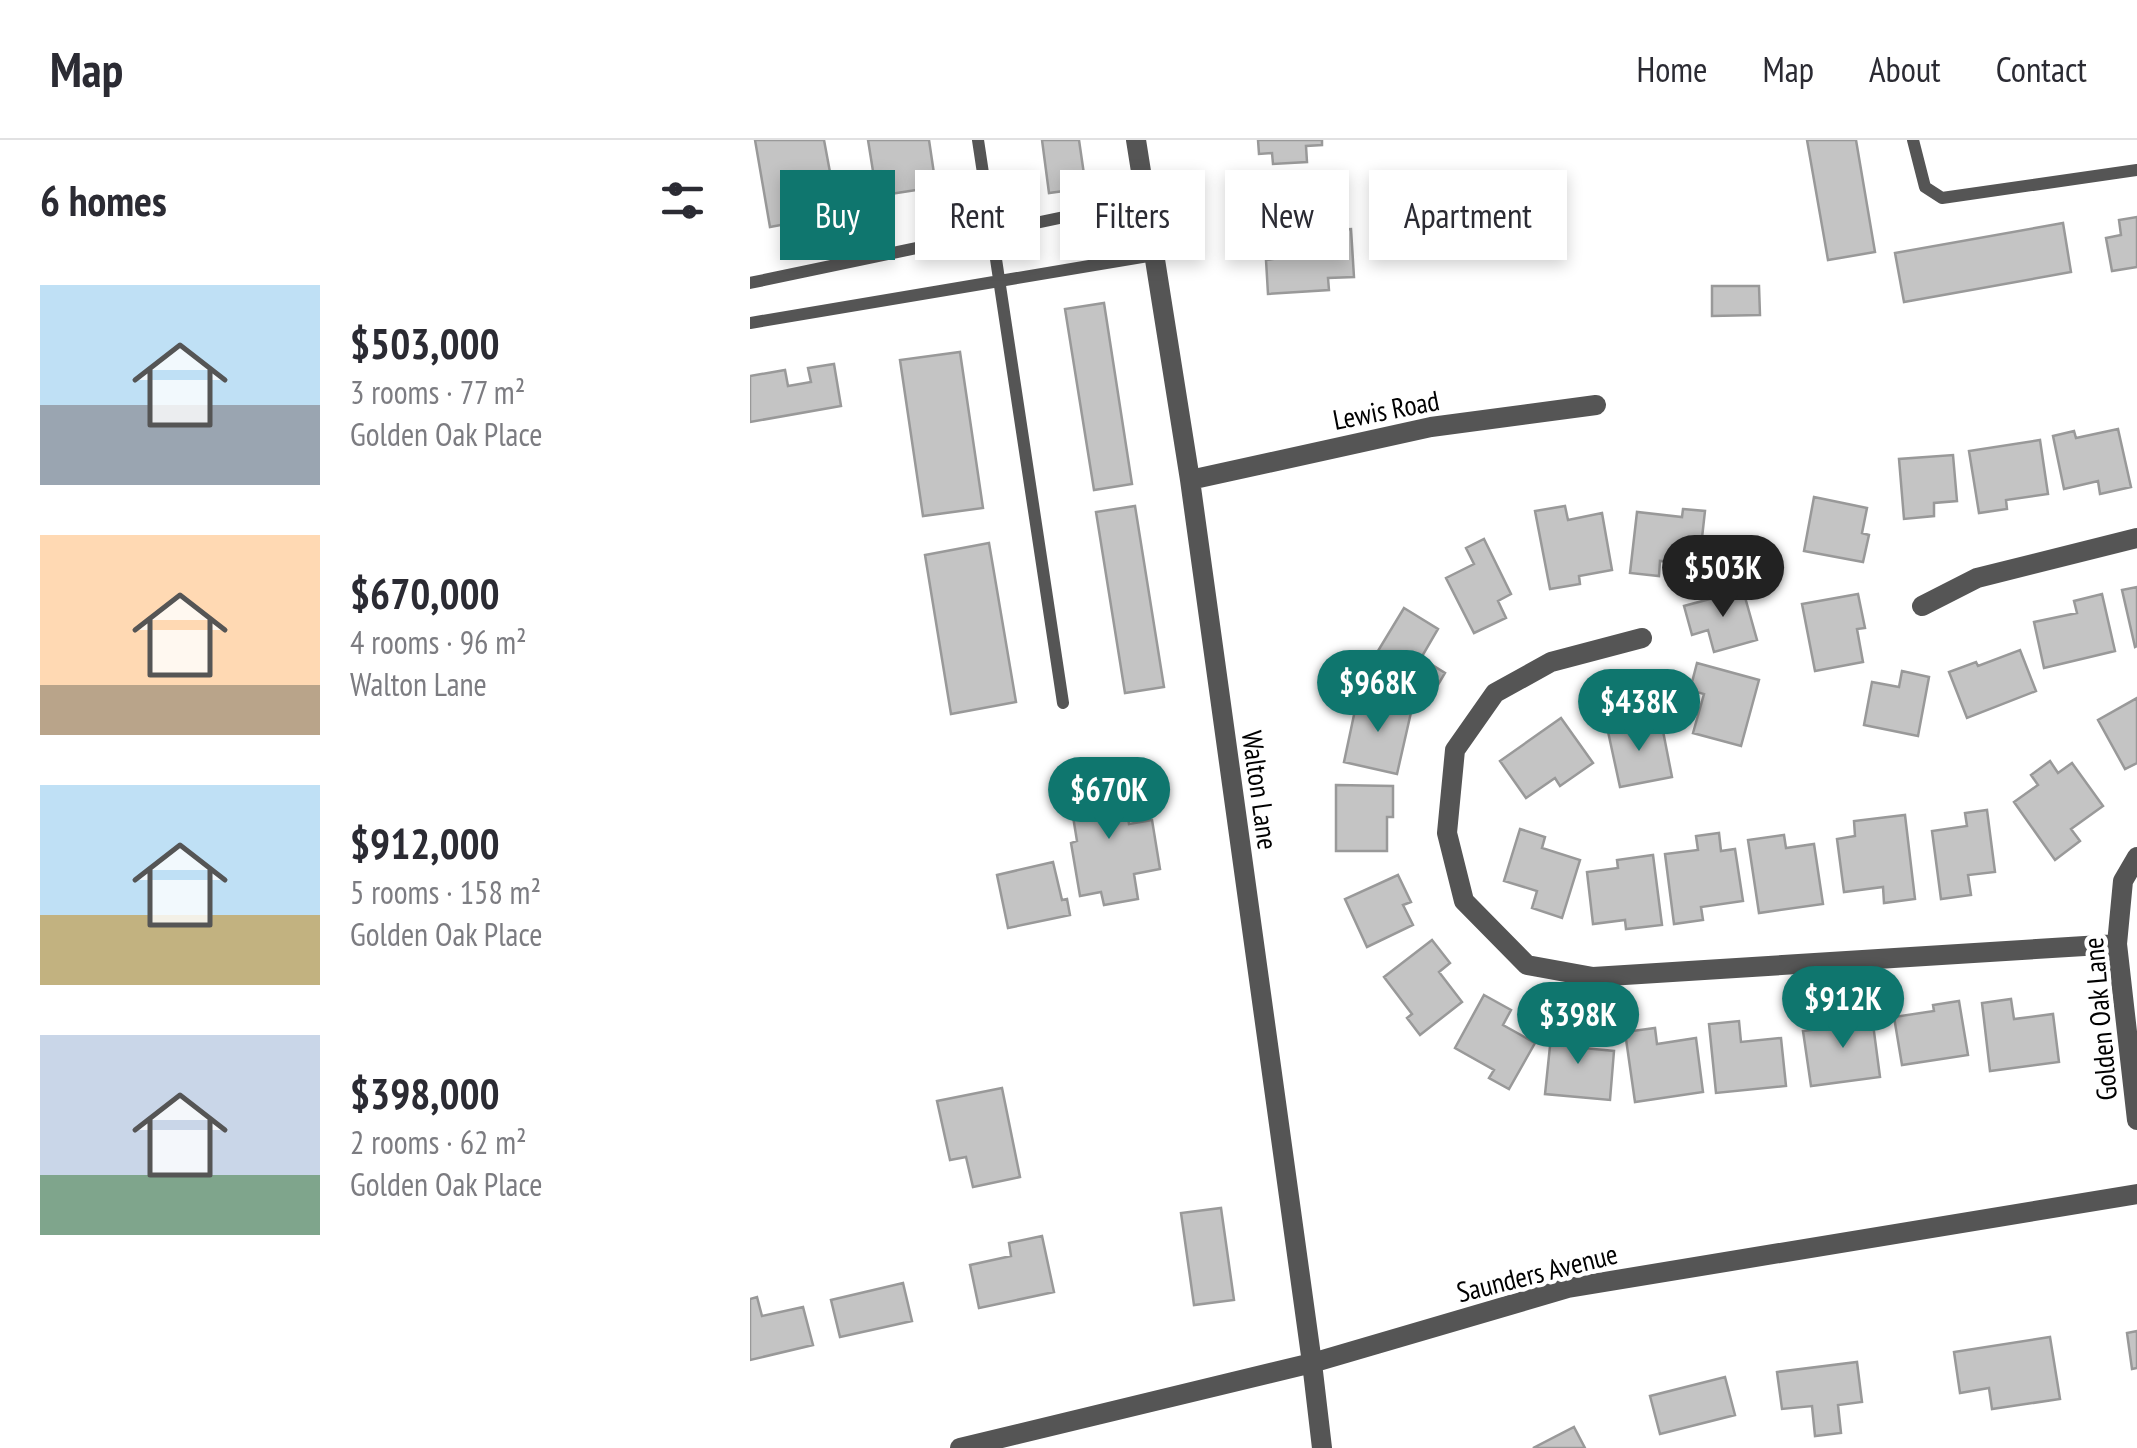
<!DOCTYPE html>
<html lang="en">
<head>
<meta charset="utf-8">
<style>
  body { margin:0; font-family:"PT Sans Narrow",sans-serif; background:#f7f7f7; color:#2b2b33; height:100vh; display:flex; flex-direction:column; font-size:38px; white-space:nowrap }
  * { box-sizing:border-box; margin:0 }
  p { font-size:32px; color:#7c7c81 }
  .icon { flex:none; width:55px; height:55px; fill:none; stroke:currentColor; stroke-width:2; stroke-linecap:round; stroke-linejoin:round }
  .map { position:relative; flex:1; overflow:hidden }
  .details { display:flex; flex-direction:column; background:#fff; width:750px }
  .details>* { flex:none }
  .banner { position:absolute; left:30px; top:30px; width:950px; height:90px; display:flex; gap:20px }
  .price { position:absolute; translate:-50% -85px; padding:0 22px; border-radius:35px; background:#0f766e; color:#fff; font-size:32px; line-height:65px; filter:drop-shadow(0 2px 5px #0008) }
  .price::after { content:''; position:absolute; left:50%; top:60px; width:30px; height:22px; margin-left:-15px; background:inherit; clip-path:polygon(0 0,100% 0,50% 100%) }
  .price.active { background:#222; color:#fff }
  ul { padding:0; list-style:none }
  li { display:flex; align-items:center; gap:30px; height:250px; padding:0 40px }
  li span { display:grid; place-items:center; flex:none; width:280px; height:200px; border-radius:0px; color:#555 }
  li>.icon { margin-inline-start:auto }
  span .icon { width:120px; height:120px; fill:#fffc; stroke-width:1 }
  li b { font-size:42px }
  h2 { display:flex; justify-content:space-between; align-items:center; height:120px; padding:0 40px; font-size:42px }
  .tag { padding:0 35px; border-radius:0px; background:#fff; box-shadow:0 5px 15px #0003; font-size:35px; line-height:90px }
  .tag.active { background:#0f766e; color:#fff }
  header { display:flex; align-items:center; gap:60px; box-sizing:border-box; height:140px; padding:0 50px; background:#fff; border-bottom:2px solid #e1e1e2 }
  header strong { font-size:48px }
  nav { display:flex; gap:55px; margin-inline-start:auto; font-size:35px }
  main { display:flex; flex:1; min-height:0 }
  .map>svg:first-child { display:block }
  .building { fill:#c4c4c4; stroke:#999; stroke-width:2.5 }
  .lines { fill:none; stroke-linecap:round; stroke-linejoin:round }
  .lane { stroke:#555; stroke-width:12 }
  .street { stroke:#555; stroke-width:20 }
  .labels { text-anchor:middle; stroke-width:9; stroke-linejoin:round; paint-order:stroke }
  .street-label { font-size:28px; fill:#000; stroke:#fff }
</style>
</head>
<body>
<header>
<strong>Map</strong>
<nav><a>Home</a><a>Map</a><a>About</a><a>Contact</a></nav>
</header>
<main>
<section class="details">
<h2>6 homes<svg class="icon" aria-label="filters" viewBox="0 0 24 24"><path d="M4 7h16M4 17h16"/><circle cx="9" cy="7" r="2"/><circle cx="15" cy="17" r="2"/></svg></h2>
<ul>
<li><span style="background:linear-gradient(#bfe0f5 60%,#9aa5b1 0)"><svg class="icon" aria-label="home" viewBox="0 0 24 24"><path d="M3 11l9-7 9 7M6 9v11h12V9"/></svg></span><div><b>$503,000</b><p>3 rooms · 77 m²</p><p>Golden Oak Place</p></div></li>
<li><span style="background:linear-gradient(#ffd9b3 75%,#b9a48a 0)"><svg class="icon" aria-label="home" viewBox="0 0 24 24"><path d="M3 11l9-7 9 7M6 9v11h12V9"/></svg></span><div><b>$670,000</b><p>4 rooms · 96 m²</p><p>Walton Lane</p></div></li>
<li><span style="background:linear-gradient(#bfe0f5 65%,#c2b280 0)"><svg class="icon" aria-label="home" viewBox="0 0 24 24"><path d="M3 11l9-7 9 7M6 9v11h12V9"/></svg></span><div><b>$912,000</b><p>5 rooms · 158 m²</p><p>Golden Oak Place</p></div></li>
<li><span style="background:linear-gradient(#c9d6e8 70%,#7fa58c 0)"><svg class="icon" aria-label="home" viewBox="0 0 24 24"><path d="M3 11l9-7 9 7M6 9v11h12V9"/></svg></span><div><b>$398,000</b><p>2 rooms · 62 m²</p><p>Golden Oak Place</p></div></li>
</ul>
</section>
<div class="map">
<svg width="1387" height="1308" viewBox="0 0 1387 1308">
  <rect width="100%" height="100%" fill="#fff"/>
  <!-- building -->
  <path class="building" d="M5 0H74L88 75 70 78 71 84 37 90 36 84 20 87Z
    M118 0H179L186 47 127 56Z
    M292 0H329L336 48 299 53Z
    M508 0H572V5L556 6 557 22 523 24 522 13 509 14Z
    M1057 0H1106L1125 112 1078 120Z
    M1387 77V127L1362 131 1356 98 1371 95 1369 80Z
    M1313 83 1321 132 1154 162 1145 113Z
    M601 89 604 137 578 138 579 150 518 154 516 120 523 119 522 102 567 98V91Z
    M962 146H1009L1010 175 962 176Z
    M354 163 382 344 344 350 315 169Z
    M210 212 233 368 173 376 150 220Z
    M84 224 91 266 0 282V236L35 230 38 246 61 242 58 228Z
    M1368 289 1381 347 1350 354 1348 341 1314 349 1303 296 1324 291 1326 298Z
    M1290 300 1298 354 1256 360 1257 369 1229 373 1219 311Z
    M1203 315 1207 361 1184 363V376L1154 379 1149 319Z
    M1064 357 1117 368 1112 393 1119 395 1113 422 1054 411Z
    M385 366 414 547 375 553 346 372Z
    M815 366 818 380 852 373 862 430 829 436 830 444 800 449 785 371Z
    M933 369 955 371 949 425 910 421 909 436 880 433 887 372 932 377Z
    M734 399 761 454 748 461 756 478 724 493 696 438 724 424 716 408Z
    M239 403 266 562 201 574 175 415Z
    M1387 447V506L1385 507 1372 450Z
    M993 450 1007 500 964 512 958 490 942 495 934 466Z
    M1108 454 1115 488 1107 489 1113 522 1065 531 1052 464Z
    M1352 454 1365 511 1294 528 1284 482 1327 473 1324 461Z
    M654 468 688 489 671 518 695 533 679 560 620 524Z
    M1270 510 1286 551 1217 578 1199 532 1226 522 1228 526Z
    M947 523 1009 540 991 606 943 593 954 554 940 550Z
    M1152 531 1179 537 1168 596 1114 585 1122 542 1149 547Z
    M608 556 662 568 647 634 594 622Z
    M1387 558V623L1375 629 1348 580Z
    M811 578 843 623 810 646 805 638 776 658 750 621Z
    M889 580 891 590 912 586 922 637 870 647 857 587Z
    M1300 621 1308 633 1322 623 1353 666 1321 689 1330 701 1305 720 1264 662 1288 645 1281 635Z
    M371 637 379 684 402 680 410 729 384 734 388 759 354 765 351 752 330 756 321 703 327 701 318 646Z
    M586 645 643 646V677H637V711H586Z
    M1237 670 1245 732 1218 735 1221 755 1191 759 1182 691 1217 686 1215 673Z
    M1155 675 1165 759 1134 763 1133 747 1094 752 1087 699 1105 696 1104 681Z
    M770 689 795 697 792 708 830 720 812 778 782 768 787 751 754 741Z
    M969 693 971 711 985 709 993 761 951 767 953 780 924 784 915 714 948 710 946 696Z
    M1034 695 1036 708 1064 704 1073 764 1009 773 998 700Z
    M903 715 912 785 876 789 875 780 843 784 837 732 868 728 867 720Z
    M303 722 312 760 317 759 320 775 258 788 247 735Z
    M648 735 661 762 653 765 663 785 617 807 595 759Z
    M682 800 700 823 689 832 712 862 670 895 657 878 662 874 634 837Z
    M734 855 761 870 753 885 785 903 759 949 739 938 744 930 705 908Z
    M1261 859 1264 879 1303 874 1309 922 1240 931 1232 863Z
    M1209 861 1218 915 1152 925 1144 877 1184 871 1183 865Z
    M1121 869 1130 937 1061 946 1053 891 1094 886 1093 873Z
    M989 881 991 902 1031 898 1036 946 966 953 959 884Z
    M802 887 835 891 833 908 864 911 860 960 795 954Z
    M905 888 907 904 946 898 953 952 885 962 875 892Z
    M252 948 270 1037 223 1047 216 1017 200 1020 187 961Z
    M471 1068 484 1160 444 1165 431 1073Z
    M292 1096 304 1152 229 1168 220 1125 261 1116 259 1103Z
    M153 1143 162 1181 90 1197 81 1160Z
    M7 1157 12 1176 53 1167 63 1205 0 1220V1159Z
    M1387 1191V1228L1382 1229 1377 1193Z
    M1300 1197 1310 1259 1242 1269 1239 1248 1210 1253 1204 1212Z
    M1107 1222 1112 1262 1088 1265 1091 1293 1065 1296 1062 1266 1032 1269 1027 1232Z
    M975 1237 985 1275 910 1294 900 1256Z
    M824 1287 835 1308H783Z"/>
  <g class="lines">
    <!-- lane -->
    <path class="lane" d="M228 0 313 563
      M1163 0 1175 47 1192 58 1387 30
      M0 143 395 60
      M0 183 404 115"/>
    <!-- street -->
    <path class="street" d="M386 0 440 340 562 1223 572 1308
      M440 340 681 287 846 265
      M1172 466 1227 438 1387 398
      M892 498 801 522 745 553 705 610 697 693 714 761 777 825 843 837 1367 804
      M1387 717 1373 741 1367 804 1387 980
      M210 1308 562 1223 818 1148 1387 1054"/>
  </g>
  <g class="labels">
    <!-- street labels -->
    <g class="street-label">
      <text transform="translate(636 270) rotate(-11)" y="10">Lewis Road</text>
      <text transform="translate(510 650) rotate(82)" y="10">Walton Lane</text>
      <text transform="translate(1350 879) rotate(-95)" y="10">Golden Oak Lane</text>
      <text transform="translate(787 1133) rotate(-14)" y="10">Saunders Avenue</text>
    </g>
  </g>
</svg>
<b class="price active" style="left:973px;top:480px">$503K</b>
<b class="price" style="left:628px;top:595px">$968K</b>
<b class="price" style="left:889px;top:614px">$438K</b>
<b class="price" style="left:359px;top:702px">$670K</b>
<b class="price" style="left:1093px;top:911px">$912K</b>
<b class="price" style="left:828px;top:927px">$398K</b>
<div class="banner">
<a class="tag active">Buy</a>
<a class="tag">Rent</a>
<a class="tag">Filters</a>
<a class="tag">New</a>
<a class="tag">Apartment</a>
</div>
</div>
</main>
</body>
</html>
